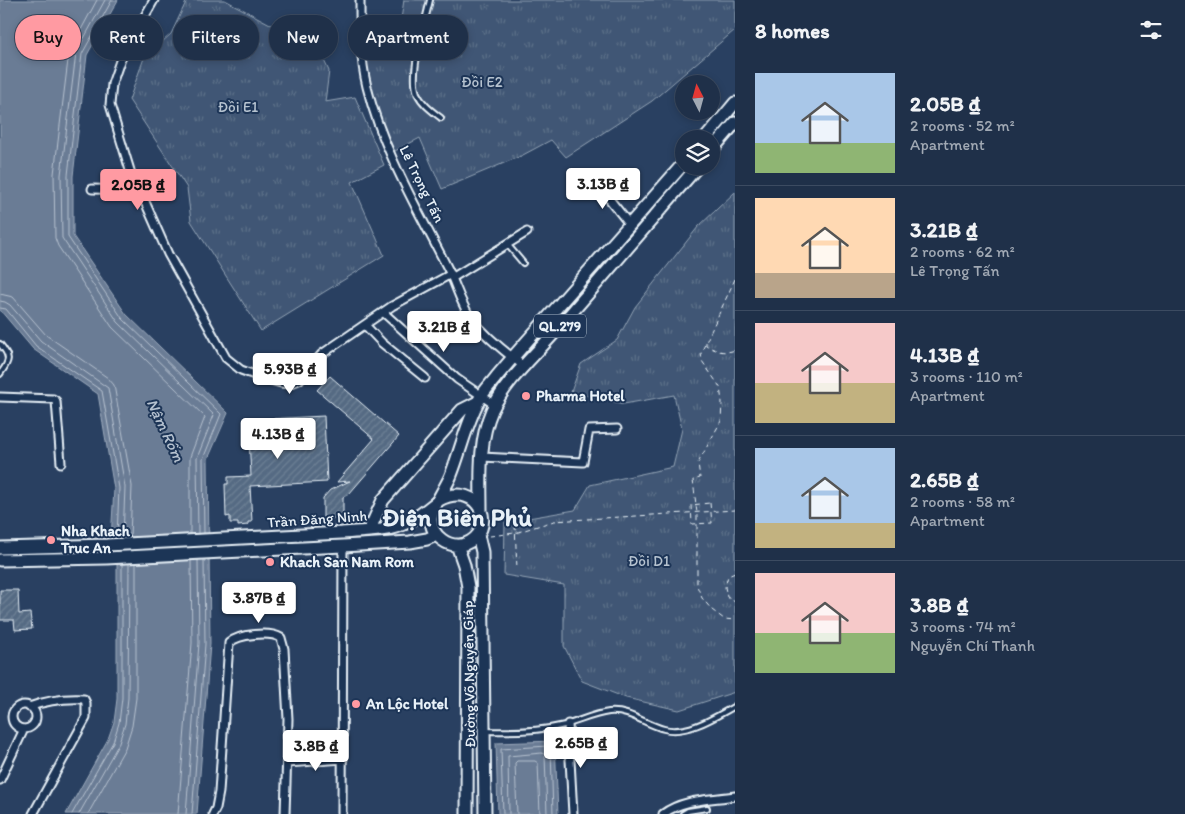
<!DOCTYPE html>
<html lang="en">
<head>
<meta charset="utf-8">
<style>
  body { margin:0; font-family:Itim,sans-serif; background:#2c3c53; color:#f1f3f6; height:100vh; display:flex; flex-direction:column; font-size:19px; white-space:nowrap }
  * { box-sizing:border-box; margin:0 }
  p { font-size:16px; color:#a1a9b4 }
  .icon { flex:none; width:28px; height:28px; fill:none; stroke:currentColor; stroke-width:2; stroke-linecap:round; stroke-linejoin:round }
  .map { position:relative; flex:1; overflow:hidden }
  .sheet { display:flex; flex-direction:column; background:#1f3049; width:450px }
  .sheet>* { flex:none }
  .banner { position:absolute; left:15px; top:15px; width:475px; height:45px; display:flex; gap:10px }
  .needle { width:32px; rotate:354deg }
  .controls { position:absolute; left:675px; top:75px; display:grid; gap:10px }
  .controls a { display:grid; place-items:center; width:45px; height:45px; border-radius:50%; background:#1f3049; box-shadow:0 2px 8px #0003,0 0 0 1px #3c4b61; font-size:25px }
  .price { position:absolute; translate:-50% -42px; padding:0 11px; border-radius:5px; background:#fff; color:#222; font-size:16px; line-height:32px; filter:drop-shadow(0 1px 2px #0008) }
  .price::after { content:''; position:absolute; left:50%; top:30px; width:15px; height:11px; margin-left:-8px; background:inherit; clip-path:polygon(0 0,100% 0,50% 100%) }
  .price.current { background:#ff9aa2; color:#111 }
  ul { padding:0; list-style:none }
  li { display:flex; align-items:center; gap:15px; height:125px; padding:0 20px }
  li+li { border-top:1px solid #3c4b61 }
  li span { display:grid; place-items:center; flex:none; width:140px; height:100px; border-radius:0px; color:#555 }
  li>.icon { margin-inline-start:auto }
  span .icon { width:60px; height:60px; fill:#fffc; stroke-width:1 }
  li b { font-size:21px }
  h2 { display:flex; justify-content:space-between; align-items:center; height:60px; padding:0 20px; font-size:21px }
  .pill { padding:0 18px; border-radius:22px; background:#1f3049; box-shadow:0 2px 8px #0003,0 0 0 1px #3c4b61; font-size:18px; line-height:45px }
  .pill.current { background:#ff9aa2; color:#111 }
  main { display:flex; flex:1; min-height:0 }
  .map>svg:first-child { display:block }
  .grass { fill:url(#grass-tufts); stroke:#94a4b6 }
  .water { fill:#6b7c95; stroke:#9dabbd }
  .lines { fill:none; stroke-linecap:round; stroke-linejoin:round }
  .shore { stroke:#b6c2d0; stroke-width:1 }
  .building { fill:url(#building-hatch); stroke:#e8f1f8 }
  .service-casing { stroke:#e8f1f8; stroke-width:8 }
  .minor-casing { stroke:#e8f1f8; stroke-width:11 }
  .primary-casing { stroke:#e8f1f8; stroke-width:15 }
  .trunk-casing { stroke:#e8f1f8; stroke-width:15 }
  .path { stroke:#e8f1f8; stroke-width:1; stroke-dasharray:5 4; stroke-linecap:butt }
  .service { stroke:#1d3557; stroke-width:4 }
  .minor { stroke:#1d3557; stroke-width:7 }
  .primary { stroke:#1d3557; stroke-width:11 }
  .trunk { stroke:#1d3557; stroke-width:11 }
  .poi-dot { fill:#ff9aa2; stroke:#1d3557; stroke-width:2 }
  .labels { text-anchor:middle; stroke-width:4; stroke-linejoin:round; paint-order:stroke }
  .shield { fill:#1d3557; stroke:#abb9c8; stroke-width:1 }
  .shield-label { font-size:14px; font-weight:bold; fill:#e8f1f8 }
  .park-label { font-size:15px; fill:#b6c3d0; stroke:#1d3557 }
  .street-label { font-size:15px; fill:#e8f1f8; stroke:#1d3557 }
  .poi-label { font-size:15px; font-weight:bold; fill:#e8f1f8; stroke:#1d3557; text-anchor:start }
  .water-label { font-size:16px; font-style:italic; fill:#b6c2d0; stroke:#1d3557 }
  .town-label { font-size:25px; font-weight:bold; fill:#e8f1f8; stroke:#1d3557 }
</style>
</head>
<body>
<main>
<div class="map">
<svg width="735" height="814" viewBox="0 0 735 814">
  <defs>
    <pattern id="grass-tufts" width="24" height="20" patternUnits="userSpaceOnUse" patternTransform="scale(1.25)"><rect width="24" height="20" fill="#415774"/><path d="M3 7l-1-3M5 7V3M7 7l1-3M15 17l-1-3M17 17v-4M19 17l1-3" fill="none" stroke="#5c7089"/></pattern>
    <pattern id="building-hatch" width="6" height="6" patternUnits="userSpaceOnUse" patternTransform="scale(1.25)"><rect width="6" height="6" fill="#556a83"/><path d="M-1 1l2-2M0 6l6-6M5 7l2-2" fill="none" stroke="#6d8095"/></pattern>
  </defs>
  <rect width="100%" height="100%" fill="#294061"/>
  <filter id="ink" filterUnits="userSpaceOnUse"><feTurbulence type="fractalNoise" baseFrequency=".02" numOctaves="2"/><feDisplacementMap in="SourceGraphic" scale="10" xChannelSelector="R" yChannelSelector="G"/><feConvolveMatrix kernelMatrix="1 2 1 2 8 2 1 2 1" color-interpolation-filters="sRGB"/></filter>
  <g filter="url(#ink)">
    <!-- grass -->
    <path class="grass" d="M187 0H225L319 50 329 71 325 102 355 97 384 165 352 182 384 255 261 331 191 221 187 188 129 100 144 58 171 34Z
      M404 0H735V30L652 101 566 157 551 140 521 156 442 189 420 138 391 153 367 87V54L396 51Z
      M735 192V692L679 710 626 698 582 681 564 646V585L504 575 505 522 575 510 590 485 673 467 682 429 674 395 624 404 571 392 581 364 617 340 635 307 698 227Z"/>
    <!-- water -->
    <path class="water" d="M0 0H118L87 55 73 176V236L126 314 228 413 208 459 210 644 197 814H66L108 739 114 722 117 699V563L111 539 114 489 98 394 33 349 0 310Z
      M555 741 558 814H498L496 743Z"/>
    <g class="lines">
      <!-- shore -->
      <path class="shore" d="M97 0 69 52 54 174 55 238 58 246 112 327 205 417 190 457V534
        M105 0 76 53 61 175 62 238 118 322 214 415 197 458 198 533
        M112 0 82 54 68 175V237L122 318 221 414 203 459 204 533
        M0 294 13 297 46 335 108 378 114 385 132 486 130 537
        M0 301 5 302 10 305 41 341 108 388 125 487 123 537
        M0 308 6 309 36 346 102 391 119 488 117 538
        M72 814 113 742 119 723 122 698V564
        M79 814 118 745 125 724 128 698 129 564
        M88 814 125 748 132 726 136 698V563
        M178 814 192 643 191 561
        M186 814 199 643 198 560
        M192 814 205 644 204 560
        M503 814 501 749 548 746 551 749 553 814
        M509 814 508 756 542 753 545 755 547 814
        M517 814 515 763 517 761H535L538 763 540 814"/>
    </g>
    <!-- building -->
    <path class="building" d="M330 376 399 436 349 494 343 497V517L323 519V498L330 490 350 481 337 482 374 439 317 390Z
      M324 416 327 482 250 486 252 522H248V525L238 526V523H230V516L226 517 225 484H228V477L251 476 248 420Z
      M0 590H18L19 614 30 613 32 629 15 630 14 620H0Z"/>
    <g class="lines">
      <!-- service casing -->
      <g class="service-casing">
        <path id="service" d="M430 0C425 22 409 73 417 93 422 104 432 111 441 118
          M507 244 523 263
          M0 344C11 357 10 361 0 374
          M485 731C511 732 540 731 565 725 580 721 593 714 609 712 629 710 645 724 664 729 688 735 715 717 735 706
          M683 814 688 811 707 808"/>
      </g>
      <!-- minor casing -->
      <g class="minor-casing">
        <path id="minor" d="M360 0C360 29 360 58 367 87 382 149 418 210 447 267 456 284 460 303 471 318 486 337 506 353 525 367
          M594 180 630 225
          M92 189 136 190 142 195 168 254 226 358 241 370 260 377 281 383 289 384 299 380 322 354 392 306 451 274
          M136 190 110 105 112 84 121 58 154 0
          M452 278 527 232
          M384 313 457 379 495 405
          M365 325 382 343 425 378
          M0 397 53 399 56 401 61 463
          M482 457 583 462 589 430 617 429
          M12 717a12 12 0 1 1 24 0a12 12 0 1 1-24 0Z
          M29 707C48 700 65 698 84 699L86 703V718L33 814
          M568 724 573 814
          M287 763 343 759
          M0 780 24 729
          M213 814 216 808 219 792 229 643C238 634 270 631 281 638L284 649 288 719 285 814
          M342 814 343 546
          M663 814C683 799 710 800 735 796"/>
      </g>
      <!-- primary casing -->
      <g class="primary-casing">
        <path id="primary" d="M369 531 383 500 462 410 478 402
          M0 548 107 545 342 533C360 531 380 532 396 527 413 522 426 510 439 500
          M0 560 106 558 343 546 410 542 427 539 436 535"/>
      </g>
      <!-- trunk casing -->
      <g class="trunk-casing">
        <path id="trunk" d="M705 139 735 103
          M711 151 735 123
          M439 500C482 479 498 532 465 544 449 549 431 536 431 519 432 506 446 488 451 475 461 450 466 424 479 400 483 392 491 384 497 376 512 358 528 340 544 322 591 269 637 216 684 163
          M481 511C481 478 478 442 492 410 505 382 533 357 554 333 602 278 650 222 698 166
          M478 535 482 552 485 814
          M457 545 464 565 468 587 467 814"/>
      </g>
      <!-- path -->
      <path class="path" d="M735 279 701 353 702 361 720 387 722 402 721 421 698 463 700 478 693 480 697 513V586L702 598 712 610 724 619 735 620
        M706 342V345C715 351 725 354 735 350
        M710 503 712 523 692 524 691 505Z
        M515 525 517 569
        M490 536 515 533 554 521 735 510
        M735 573 728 576 725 587 727 597 735 602"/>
      <!-- service -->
      <use href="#service" class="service"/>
      <!-- minor -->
      <use href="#minor" class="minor"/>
      <!-- primary -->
      <use href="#primary" class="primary"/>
      <!-- trunk -->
      <use href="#trunk" class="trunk"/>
    </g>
  </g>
  <!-- markers -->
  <g class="poi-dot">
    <circle cx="526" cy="396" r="5"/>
    <circle cx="51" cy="540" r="5"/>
    <circle cx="270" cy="562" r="5"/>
    <circle cx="356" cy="704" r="5"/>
  </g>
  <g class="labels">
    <!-- shield labels -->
    <rect class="shield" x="534" y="314.5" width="52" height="23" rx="4"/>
    <g class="shield-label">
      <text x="560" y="331">QL.279</text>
    </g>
    <!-- park labels -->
    <g class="park-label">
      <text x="482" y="87">Đồi E2</text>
      <text x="238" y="112">Đồi E1</text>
      <text x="649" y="566">Đồi D1</text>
    </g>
    <!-- street labels -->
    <g class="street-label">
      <text transform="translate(422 184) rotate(64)" y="5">Lê Trọng Tấn</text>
      <text transform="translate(317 519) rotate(-4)" y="5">Trần Đăng Ninh</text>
      <text transform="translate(469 674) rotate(-91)" y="5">Đường Võ Nguyên Giáp</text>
    </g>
    <!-- poi labels -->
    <g class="poi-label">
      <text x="536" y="401">Pharma Hotel</text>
      <text x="61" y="536">Nha Khach<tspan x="61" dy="17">Truc An</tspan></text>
      <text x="280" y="567">Khach San Nam Rom</text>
      <text x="366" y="709">An Lộc Hotel</text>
    </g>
    <!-- water labels -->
    <g class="water-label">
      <text transform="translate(166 430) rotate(65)" y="6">Nậm Rốm</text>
    </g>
    <!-- town labels -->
    <g class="town-label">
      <text x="457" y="526">Điện Biên Phủ</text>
    </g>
  </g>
</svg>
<div class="controls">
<a><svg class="needle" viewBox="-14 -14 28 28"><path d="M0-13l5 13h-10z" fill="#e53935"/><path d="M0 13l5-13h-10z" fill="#a1a9b4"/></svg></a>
<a><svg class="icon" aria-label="layers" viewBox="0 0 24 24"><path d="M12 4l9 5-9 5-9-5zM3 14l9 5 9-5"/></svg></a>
</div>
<b class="price" style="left:603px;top:210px">3.13B ₫</b>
<b class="price current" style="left:138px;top:211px">2.05B ₫</b>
<b class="price" style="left:444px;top:353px">3.21B ₫</b>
<b class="price" style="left:290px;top:395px">5.93B ₫</b>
<b class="price" style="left:278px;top:460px">4.13B ₫</b>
<b class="price" style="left:259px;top:624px">3.87B ₫</b>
<b class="price" style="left:581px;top:769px">2.65B ₫</b>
<b class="price" style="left:316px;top:772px">3.8B ₫</b>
<div class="banner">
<a class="pill current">Buy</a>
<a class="pill">Rent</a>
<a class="pill">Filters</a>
<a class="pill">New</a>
<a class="pill">Apartment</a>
</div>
</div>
<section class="sheet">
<h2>8 homes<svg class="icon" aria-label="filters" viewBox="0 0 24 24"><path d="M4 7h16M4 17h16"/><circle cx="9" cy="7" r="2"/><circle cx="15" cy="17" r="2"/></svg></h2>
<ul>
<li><span style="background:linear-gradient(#a9c7e8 70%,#8fb573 0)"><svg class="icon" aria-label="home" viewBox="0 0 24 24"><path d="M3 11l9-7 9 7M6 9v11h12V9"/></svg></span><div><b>2.05B ₫</b><p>2 rooms · 52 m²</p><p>Apartment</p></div></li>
<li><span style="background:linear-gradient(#ffd9b3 75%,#b9a48a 0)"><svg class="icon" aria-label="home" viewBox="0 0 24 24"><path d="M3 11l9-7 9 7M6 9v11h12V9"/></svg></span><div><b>3.21B ₫</b><p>2 rooms · 62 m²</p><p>Lê Trọng Tấn</p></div></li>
<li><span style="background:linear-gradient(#f6c9c9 60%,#c2b280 0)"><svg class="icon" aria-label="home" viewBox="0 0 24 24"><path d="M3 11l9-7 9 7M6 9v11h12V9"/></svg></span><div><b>4.13B ₫</b><p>3 rooms · 110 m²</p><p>Apartment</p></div></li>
<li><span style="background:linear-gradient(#a9c7e8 75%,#c2b280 0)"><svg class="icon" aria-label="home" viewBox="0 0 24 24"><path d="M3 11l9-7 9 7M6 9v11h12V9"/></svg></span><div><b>2.65B ₫</b><p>2 rooms · 58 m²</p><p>Apartment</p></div></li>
<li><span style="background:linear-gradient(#f6c9c9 60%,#8fb573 0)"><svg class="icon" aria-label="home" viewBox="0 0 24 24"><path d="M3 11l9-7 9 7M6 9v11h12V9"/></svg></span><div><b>3.8B ₫</b><p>3 rooms · 74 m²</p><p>Nguyễn Chí Thanh</p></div></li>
</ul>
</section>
</main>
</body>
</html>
